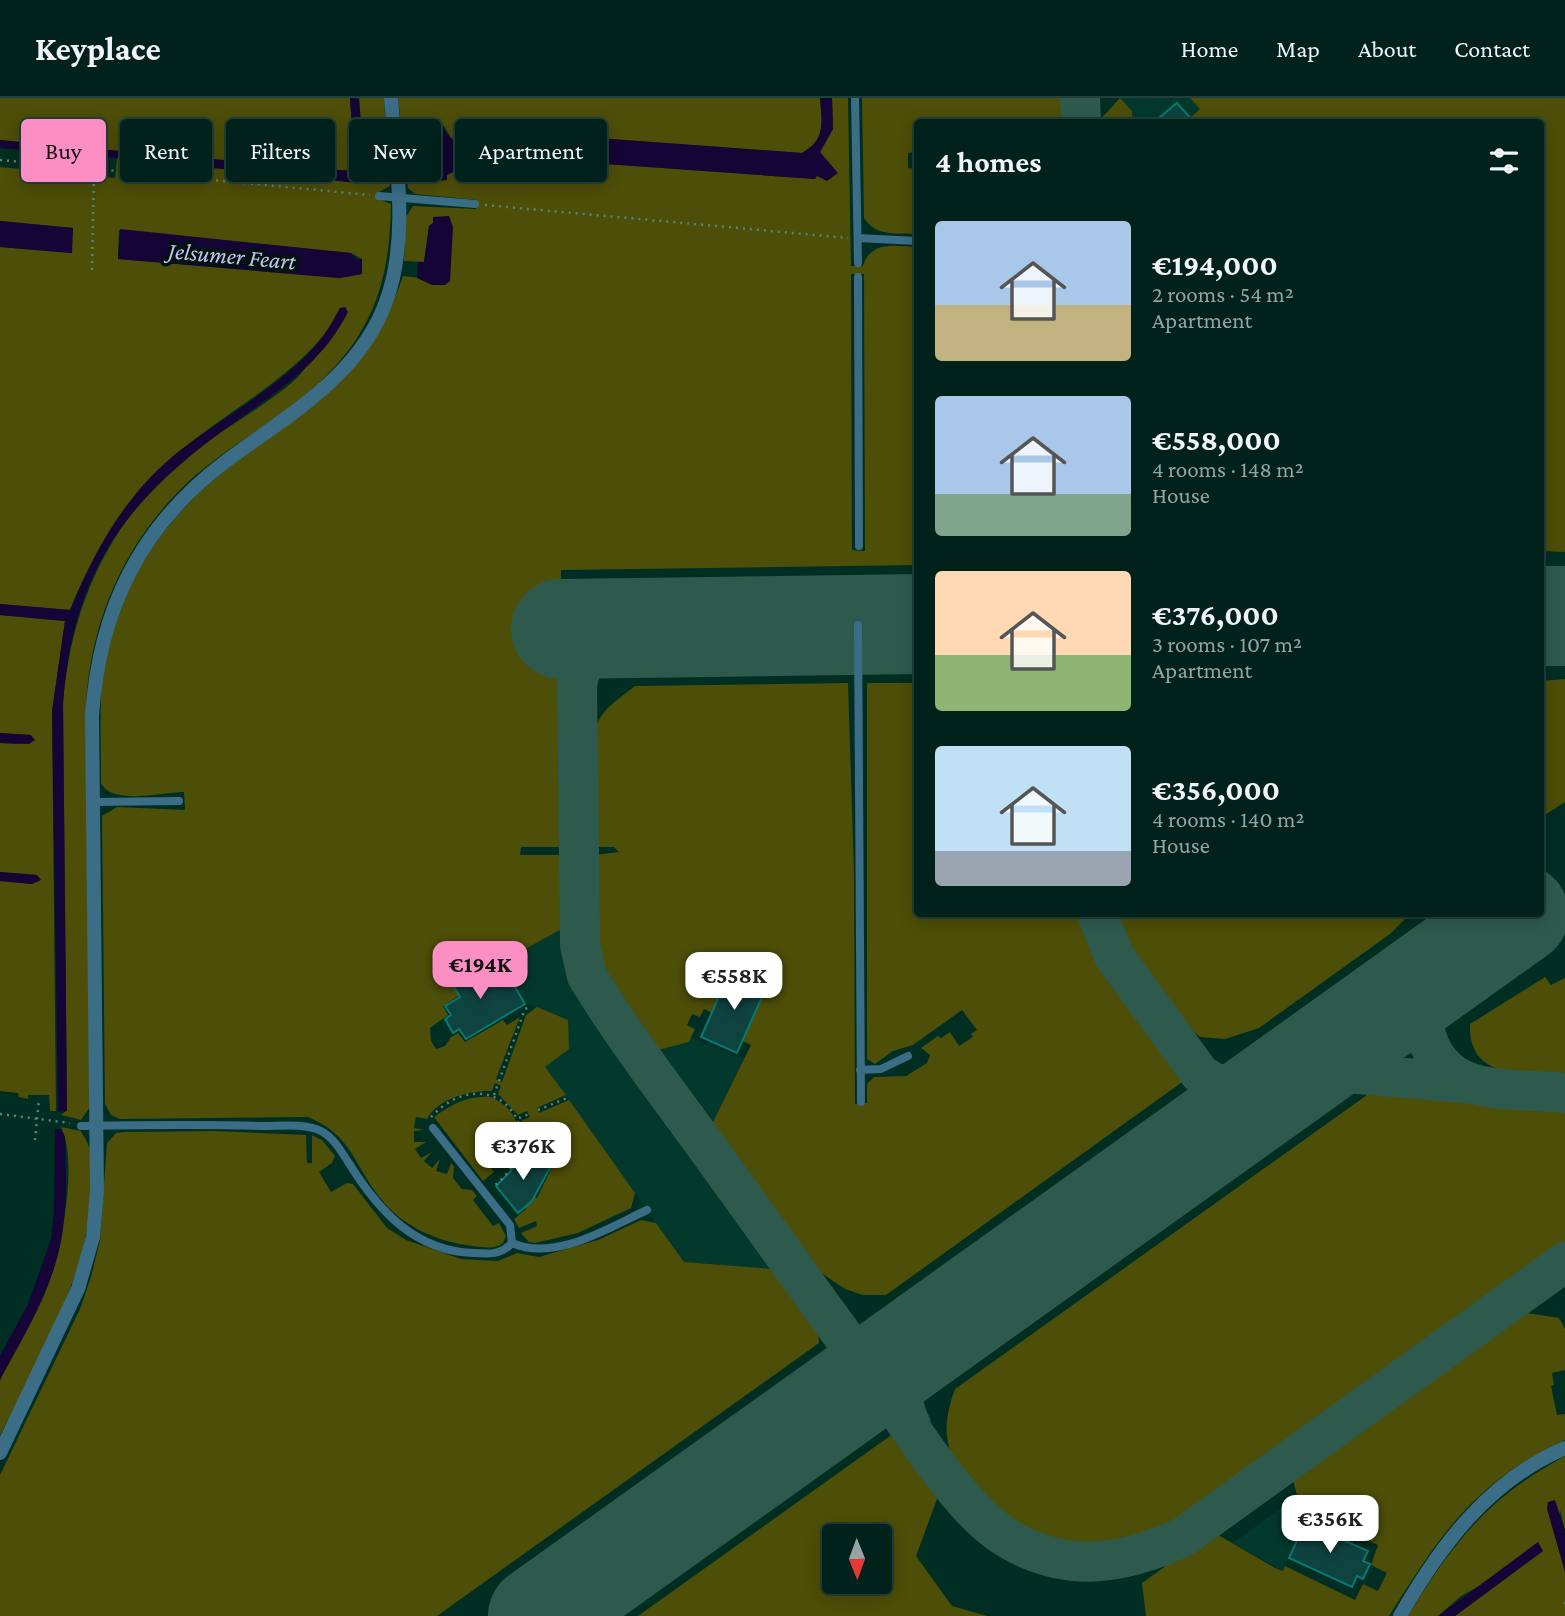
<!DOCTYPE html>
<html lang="en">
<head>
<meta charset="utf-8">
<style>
  body { margin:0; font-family:"Crimson Pro",serif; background:#0e2f27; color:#f1f3f6; height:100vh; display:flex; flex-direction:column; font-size:26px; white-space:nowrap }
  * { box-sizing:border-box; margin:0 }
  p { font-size:23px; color:#95a4a2 }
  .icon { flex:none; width:38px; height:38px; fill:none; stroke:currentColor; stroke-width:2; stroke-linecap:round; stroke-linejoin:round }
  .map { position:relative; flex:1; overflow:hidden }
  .side { position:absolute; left:914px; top:21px; width:630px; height:798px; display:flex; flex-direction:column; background:#00221a; border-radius:7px; box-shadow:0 4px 18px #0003,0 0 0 2px #223f39 }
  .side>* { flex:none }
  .hud { position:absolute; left:21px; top:21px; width:665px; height:63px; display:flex; gap:14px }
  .needle { width:46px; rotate:179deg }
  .buttons { position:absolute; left:822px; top:1426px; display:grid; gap:14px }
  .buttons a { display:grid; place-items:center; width:70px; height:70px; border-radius:7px; background:#00221a; box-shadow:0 4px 18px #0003,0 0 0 2px #223f39; font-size:35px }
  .price { position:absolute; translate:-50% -60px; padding:0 16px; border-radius:14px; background:#fff; color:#222; font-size:23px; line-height:46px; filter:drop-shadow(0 2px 4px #0008) }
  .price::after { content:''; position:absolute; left:50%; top:42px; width:21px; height:16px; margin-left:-10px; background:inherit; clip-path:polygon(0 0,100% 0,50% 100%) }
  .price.active { background:#fb8fc4; color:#111 }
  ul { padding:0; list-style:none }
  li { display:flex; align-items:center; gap:21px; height:175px; padding:0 21px }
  li span { display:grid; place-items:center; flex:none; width:196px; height:140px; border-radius:7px; color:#555 }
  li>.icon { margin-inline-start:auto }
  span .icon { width:84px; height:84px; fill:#fffc; stroke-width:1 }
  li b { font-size:30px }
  h2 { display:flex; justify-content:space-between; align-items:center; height:84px; padding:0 21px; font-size:30px }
  .tag { padding:0 24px; border-radius:7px; background:#00221a; box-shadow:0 4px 18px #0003,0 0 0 2px #223f39; font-size:24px; line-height:63px }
  .tag.active { background:#fb8fc4; color:#111 }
  header { display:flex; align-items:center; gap:42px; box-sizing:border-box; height:98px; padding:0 35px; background:#00221a; border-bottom:2px solid #223f39 }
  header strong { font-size:33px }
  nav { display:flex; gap:38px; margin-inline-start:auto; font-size:24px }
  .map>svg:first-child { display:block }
  .built { fill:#03392c }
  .green { fill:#4d4e08; fill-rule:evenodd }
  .water { fill:#150536 }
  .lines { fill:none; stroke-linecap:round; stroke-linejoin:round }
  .taxiway { stroke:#2e5a4e; stroke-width:40 }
  .runway { stroke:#2e5a4e; stroke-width:100 }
  .building { fill:#0f4340; stroke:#067974; stroke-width:2 }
  .path { stroke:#5a8477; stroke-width:2.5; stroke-dasharray:2 5; stroke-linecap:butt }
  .service { stroke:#3b6e86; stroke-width:8 }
  .minor { stroke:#3b6e86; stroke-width:14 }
  .labels { text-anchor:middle; stroke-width:7; stroke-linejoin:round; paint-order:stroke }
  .water-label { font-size:24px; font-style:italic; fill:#c8c2f5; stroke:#00140d }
</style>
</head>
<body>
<header>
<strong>Keyplace</strong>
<nav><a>Home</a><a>Map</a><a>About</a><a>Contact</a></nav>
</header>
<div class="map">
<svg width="1565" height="1518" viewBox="0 0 1565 1518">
  <rect width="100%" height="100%" fill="#002e22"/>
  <!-- built -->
  <path class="built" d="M1120 0H1190L1200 11 1190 20 1177 5 1154 24H1133L1132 13Z
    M567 828 571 882 578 898 773 1171 684 1164 545 969 537 909 525 906 499 864Z
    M691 940 744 961 712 1026 658 952 689 944Z
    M1297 1398 1301 1413 1308 1416 1283 1473 1233 1445Z"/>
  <!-- green -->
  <path class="green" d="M0 0H350L355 70 340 73 75 49 72 52 61 51 59 48 0 42Z
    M359 0H384L390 88 379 94V101L391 106C390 202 362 255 285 313 252 337 217 357 187 385 125 444 91 521 86 606L90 1009 81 1022 61 1017 67 1012 63 606C70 509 111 418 189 357 223 330 265 309 297 280 310 267 319 246 329 231 289 282 231 311 181 352 128 395 95 450 70 512L0 506V149L71 155 73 130 0 123V69L115 80 117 60 333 81 345 84 365 76ZM119 132 351 155 362 161V176L340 180 118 161Z
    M398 0H820C822 24 826 42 802 55L556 37 452 41 440 22 428 72 432 83 447 82V77L470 65 522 60 815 81 820 54 833 31 832 0H848L851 168H863C871 142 895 148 917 149V467L561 472 565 749H521L520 757H566L567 828 489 871 492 877 443 908 448 917 430 930 431 943 436 951 445 948 451 939 458 935 465 944 503 922 507 927 520 919 496 981 502 984 526 917 537 909 568 922 569 951 545 969 566 997 537 1010 539 1015 569 1002 635 1095 631 1110 578 1135 535 1145 529 1144 521 1135 537 1128 536 1123 519 1130 514 1121 526 1111 520 1103 529 1095 537 1100 553 1067 521 1054 524 1042 521 1023 530 1019 527 1013 518 1017 498 996 501 988 495 985 492 993C471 992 438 1000 427 1021L416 1019 414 1030 425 1032 414 1033V1044H426L415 1051 421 1060 432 1054 424 1063 432 1070 440 1061 436 1073 447 1076 451 1065 454 1069 453 1080 462 1091 472 1092 477 1098 473 1102 493 1128 499 1125 506 1138 503 1145C495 1152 483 1149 472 1148 439 1144 403 1129 382 1102 353 1068 354 1038 308 1019L120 1021 111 1017 105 1006 102 718 117 709 185 712 184 694C162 694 112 708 101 685 101 655 100 625 101 595 106 511 153 432 216 380 304 308 362 296 403 178L423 180 433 125 429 128 424 164 404 163 406 119 413 108 476 111 477 102 415 96 408 90ZM851 176H864L865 453 852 452Z
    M862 0H1066V17L1059 24H917L915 54 908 55V70L916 71 917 136C897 135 876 139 864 120Z
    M1120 0 1132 13 1133 24H1098Z
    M1190 0H1565V454L1540 453V24H1195L1191 19 1200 11Z
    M0 517 65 523 52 613 56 1013H50L49 997H28V1001L19 999 18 995 0 993V783L32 786 37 777 0 774V645L19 646 31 637 0 635Z
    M1565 581V704L1540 720V583Z
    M848 585 854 774 855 1006 867 1005V986L874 979 906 978 927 965 930 957 921 950 938 938 941 940 950 934 959 948 973 939 971 936 977 932 962 912 913 947 893 953 875 966 867 961V585H917V816H1083C1090 865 1155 939 1185 982L886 1197H863L845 1191 817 1172 712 1026 751 947 742 943 765 893 755 888 758 881 743 875 712 915 704 911 700 919 692 916 687 927 695 931 689 944 658 952 603 874 595 852 594 757 619 754 614 749H593C593 714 584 653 599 622 606 608 623 598 635 588Z
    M1111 816H1406L1408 818 1390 836 1259 930 1225 941 1200 939 1171 914 1123 846Z
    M1545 879 1551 887 1565 880V978C1524 974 1468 983 1470 926Z
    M1374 992 1390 996 1565 1013V1148C1520 1181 1476 1213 1431 1245 1373 1286 1315 1334 1254 1370 1227 1387 1204 1410 1177 1426 1114 1463 1032 1457 982 1401 949 1364 937 1340 955 1291Z
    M491 999C509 1007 518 1020 520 1040L504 1035 501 1049 507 1051 504 1058 500 1057 491 1070 494 1074 483 1083 434 1019C452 1006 468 997 491 999Z
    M61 1029 81 1033C84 1039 89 1046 90 1052 103 1155 44 1250 0 1338 0 1321 0 1301 0 1284 3 1264 27 1232 37 1212 57 1170 81 1072 61 1029Z
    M213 1033 306 1037 307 1065H312V1037L322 1042 335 1058 332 1065 319 1074 331 1094 347 1085 353 1086 387 1130 406 1142 461 1161 498 1163 517 1155 539 1159 598 1142 641 1122 656 1125 684 1164 773 1171 818 1232 819 1245 437 1518H0V1377L80 1211 91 1179 100 1142 107 1045 116 1035 124 1034Z
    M1520 1214 1559 1220 1565 1231V1272L1552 1275 1554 1287 1551 1288 1557 1317 1565 1316V1342C1473 1385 1441 1436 1389 1518H1146L1142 1485 1213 1434 1275 1470 1283 1473 1285 1468 1355 1502 1363 1486 1378 1493 1387 1475 1371 1467 1378 1447 1301 1413 1292 1378Z
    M897 1333 940 1393 916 1458 952 1508 987 1518H638ZM835 1438H880V1484H835Z
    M1565 1358V1432L1560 1412 1557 1439 1565 1474V1518H1455L1543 1453 1461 1498 1438 1518H1408C1453 1444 1488 1400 1565 1358Z"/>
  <!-- water -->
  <path class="water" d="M350 0 359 1 365 76 364 83 357 85 77 56 72 52 75 49 350 73 355 70Z
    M820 0H832L833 31 820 54 838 75 827 83 817 78 815 81 522 60 470 65 447 77V82L431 83 428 24 434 20 440 21 446 35 452 41 556 37 802 55C826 42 822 24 820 0Z
    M0 42 59 48 61 51 59 55 0 50Z
    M449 118 453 129 450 183 445 187H432L417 180 418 164H424L429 128 433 125V119Z
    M0 123 73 130 72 155 0 149Z
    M120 131 351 155 356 161H362V176L340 180 118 161Z
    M345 209 348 214C323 264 280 292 235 324 128 400 73 470 63 606L67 1013 58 1014 52 613 65 523 0 517V506L70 512C96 450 127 393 182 351 226 317 280 289 317 246 326 235 333 223 340 210Z
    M0 635 31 637 35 642 29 646 0 645Z
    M0 774 37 777 41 782 32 786 0 783Z
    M55 1031H61L65 1039C66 1076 68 1112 60 1148 50 1196 23 1239 0 1282V1258L28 1206 51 1141 54 1113Z
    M1555 1402 1565 1432V1474L1547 1411 1548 1404Z
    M1538 1444 1543 1453 1455 1518H1438Z"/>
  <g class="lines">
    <!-- taxiway -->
    <path class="taxiway" d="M1080 0 1081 24
      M631 530C592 536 585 550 577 587L580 847 587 878C624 939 669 997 711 1055 769 1135 826 1216 885 1295 918 1339 961 1412 1007 1440 1066 1476 1123 1467 1183 1439L1565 1164
      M1097 816 1114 858 1200 976C1258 1015 1270 974 1324 973L1475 986
      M1453 863C1446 871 1437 879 1432 888 1412 926 1431 974 1474 986 1502 994 1536 992 1565 995
      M911 1327C894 1295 905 1267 926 1240"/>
    <!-- runway -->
    <path class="runway" d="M1540 518H1565
      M561 531 917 526
      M538 1518 1519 816"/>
  </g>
  <!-- building -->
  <path class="building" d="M1177 5 1194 24H1154Z
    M469 864 481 885 505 872 525 906 466 941 459 931 453 935 445 921 451 917 445 908 460 899 447 877Z
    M743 874 758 881 755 888 765 892 737 955 701 939 729 876 740 881Z
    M522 1056 551 1068 532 1103 518 1115 496 1088 510 1074Z
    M1305 1425 1368 1453 1363 1463 1370 1466 1363 1481 1357 1478 1352 1489 1289 1460Z"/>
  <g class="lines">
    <!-- path -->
    <path class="path" d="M0 62 370 97
      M65 68 67 43
      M485 107 848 140
      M92 172 94 71
      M499 983 525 911 531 908
      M494 997 498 986
      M538 1012 567 1000
      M0 1016 70 1025
      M431 1019C490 956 561 1035 493 1089
      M519 1020 529 1016
      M35 1042 39 1001
      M1564 1505H1565"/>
    <!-- service -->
    <path class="service" d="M855 0 858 165
      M379 98 475 106
      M858 140 917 143
      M858 179 859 448
      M858 527 861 1004
      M93 704 179 703
      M860 972 881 971 908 958
      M81 1028C142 1027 202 1026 263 1028 281 1028 304 1025 321 1033 336 1041 343 1057 352 1070 380 1114 416 1153 473 1155 489 1156 501 1157 512 1145L510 1127 433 1030
      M512 1145C555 1164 608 1130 647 1112"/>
    <!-- minor -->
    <path class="minor" d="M0 1355 78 1191 93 1139 97 1093 92 618C99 512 140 428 225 364 287 317 360 279 387 201 409 138 396 65 391 0
      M1400 1518C1440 1448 1488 1383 1565 1350"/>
  </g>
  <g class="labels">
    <!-- water labels -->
    <g class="water-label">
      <text transform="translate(232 158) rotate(5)" y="8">Jelsumer Feart</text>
    </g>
  </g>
</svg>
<div class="buttons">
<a><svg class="needle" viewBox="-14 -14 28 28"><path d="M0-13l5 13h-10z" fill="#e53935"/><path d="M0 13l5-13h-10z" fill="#95a4a2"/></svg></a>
</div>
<b class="price active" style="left:480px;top:903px">€194K</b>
<b class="price" style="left:734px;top:914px">€558K</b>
<b class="price" style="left:523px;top:1084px">€376K</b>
<b class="price" style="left:1330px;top:1457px">€356K</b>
<div class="hud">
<a class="tag active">Buy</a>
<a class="tag">Rent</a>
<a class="tag">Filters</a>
<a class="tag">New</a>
<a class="tag">Apartment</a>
</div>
<section class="side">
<h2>4 homes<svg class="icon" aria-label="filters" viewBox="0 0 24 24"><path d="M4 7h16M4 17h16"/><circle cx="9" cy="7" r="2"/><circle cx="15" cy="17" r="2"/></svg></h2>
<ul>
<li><span style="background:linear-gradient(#a9c7e8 60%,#c2b280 0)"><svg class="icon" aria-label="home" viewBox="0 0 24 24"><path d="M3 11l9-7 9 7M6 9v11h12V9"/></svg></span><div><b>€194,000</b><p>2 rooms · 54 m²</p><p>Apartment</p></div></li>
<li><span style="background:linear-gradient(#a9c7e8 70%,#7fa58c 0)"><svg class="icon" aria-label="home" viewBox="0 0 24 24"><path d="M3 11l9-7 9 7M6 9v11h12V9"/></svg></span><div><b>€558,000</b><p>4 rooms · 148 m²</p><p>House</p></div></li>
<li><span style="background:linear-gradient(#ffd9b3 60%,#8fb573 0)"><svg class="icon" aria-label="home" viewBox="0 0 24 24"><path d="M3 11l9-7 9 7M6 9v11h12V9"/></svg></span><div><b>€376,000</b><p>3 rooms · 107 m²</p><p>Apartment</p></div></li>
<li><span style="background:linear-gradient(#bfe0f5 75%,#9aa5b1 0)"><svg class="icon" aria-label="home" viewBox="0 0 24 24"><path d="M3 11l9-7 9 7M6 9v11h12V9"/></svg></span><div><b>€356,000</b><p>4 rooms · 140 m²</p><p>House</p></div></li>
</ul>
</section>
</div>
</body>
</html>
